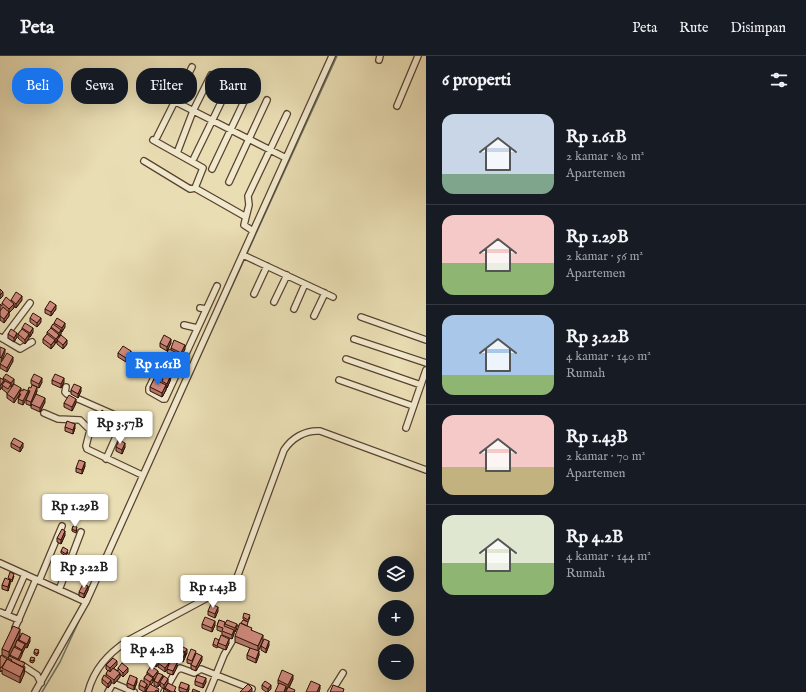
<!DOCTYPE html>
<html lang="id">
<head>
<meta charset="utf-8">
<style>
  body { margin:0; font-family:"IM FELL English",serif; background:#20242c; color:#f1f3f6; height:100vh; display:flex; flex-direction:column; font-size:15px; white-space:nowrap }
  * { box-sizing:border-box; margin:0 }
  p { font-size:13px; color:#9ea1a6 }
  .icon { flex:none; width:22px; height:22px; fill:none; stroke:currentColor; stroke-width:2; stroke-linecap:round; stroke-linejoin:round }
  .map { position:relative; flex:1; overflow:hidden }
  .panel { display:flex; flex-direction:column; background:#171b24; width:380px }
  .panel>* { flex:none }
  .hud { position:absolute; left:12px; top:12px; width:354px; height:36px; display:flex; gap:8px }
  .tools { position:absolute; left:378px; top:500px; display:grid; gap:8px }
  .tools a { display:grid; place-items:center; width:36px; height:36px; border-radius:50%; background:#171b24; box-shadow:0 4px 16px #0002; font-size:20px }
  .price { position:absolute; translate:-50% -34px; padding:0 9px; border-radius:4px; background:#fff; color:#222; font-size:13px; line-height:26px; filter:drop-shadow(0 1px 2px #0008) }
  .price::after { content:''; position:absolute; left:50%; top:24px; width:12px; height:9px; margin-left:-6px; background:inherit; clip-path:polygon(0 0,100% 0,50% 100%) }
  .price.active { background:#1a73e8; color:#fff }
  ul { padding:0; list-style:none }
  li { display:flex; align-items:center; gap:12px; height:100px; padding:0 16px }
  li+li { border-top:1px solid #363941 }
  li span { display:grid; place-items:center; flex:none; width:112px; height:80px; border-radius:12px; color:#555 }
  li>.icon { margin-inline-start:auto }
  span .icon { width:48px; height:48px; fill:#fffc; stroke-width:1 }
  li b { font-size:17px }
  h2 { display:flex; justify-content:space-between; align-items:center; height:48px; padding:0 16px; font-size:17px }
  .tag { padding:0 14px; border-radius:16px; background:#171b24; box-shadow:0 4px 16px #0002; font-size:14px; line-height:36px }
  .tag.active { background:#1a73e8; color:#fff }
  header { display:flex; align-items:center; gap:24px; box-sizing:border-box; height:56px; padding:0 20px; background:#171b24; border-bottom:1px solid #363941 }
  header strong { font-size:19px }
  nav { display:flex; gap:22px; margin-inline-start:auto; font-size:14px }
  main { display:flex; flex:1; min-height:0 }
  .map>svg:first-child { display:block }
  .lines { fill:none; stroke-linecap:round; stroke-linejoin:round }
  .stream { stroke:#6c766c; stroke-width:1.5 }
  .minor-casing { stroke:#59422e; stroke-width:8 }
  .minor { stroke:#f1e9ce; stroke-width:5.5 }
  .wall { fill:#b4776c; stroke:#290f02; fill-rule:evenodd }
  .shaded-wall { fill:#926158; stroke:#290f02 }
  .building { fill:#d18a7e; stroke:#290f02 }
</style>
</head>
<body>
<header>
<strong>Peta</strong>
<nav><a>Peta</a><a>Rute</a><a>Disimpan</a></nav>
</header>
<main>
<div class="map">
<svg width="426" height="636" viewBox="0 0 426 636">
  <rect width="100%" height="100%" fill="#e9ddb3"/>
  <filter id="stains"><feTurbulence type="fractalNoise" baseFrequency=".005" numOctaves="4"/><feColorMatrix values="0 0 0 0 .2 0 0 0 0 .09 0 0 0 0 .02 0 0 0 .5 -.17"/></filter>
  <radialGradient id="worn" r=".72"><stop offset=".6" stop-color="#630" stop-opacity="0"/><stop offset="1" stop-color="#630" stop-opacity=".3"/></radialGradient>
  <g class="lines">
    <!-- stream -->
    <path class="stream" d="M130 454 337 0
      M42 636 60 606 84 554"/>
    <!-- minor casing -->
    <g class="minor-casing">
      <path id="minor" d="M379 4 380 0
        M174 45 286 102
        M397 50 418 0
        M157 81 192 11
        M153 84 203 112 195 132
        M177 97 193 55 211 19
        M194 102 231 26
        M144 105 190 133 195 132 246 161
        M212 113 249 35
        M229 126 267 44
        M253 175 244 169 249 149 248 140 287 58
        M243 199 333 241
        M254 238 267 210
        M274 246 287 219
        M200 252 206 253
        M294 253 305 228
        M314 260 325 237
        M361 261 426 284
        M184 269 197 272
        M0 281 20 293 32 286
        M3 283 30 247
        M354 283 426 307
        M346 303 421 329
        M179 312 165 306 161 307 149 332V335L163 343H165L217 230
        M339 324 413 350
        M66 331 65 336 67 338 117 360 121 363 122 367 106 403
        M44 357 58 363 80 364 90 374 86 390 87 393 142 419
        M406 372 426 314
        M0 507 86 546
        M39 525 62 470
        M59 534 81 476
        M0 556 7 559 25 518
        M7 559 19 564
        M15 572 36 523
        M22 609 37 619 41 627
        M35 636 86 546 332 0
        M88 636C94 613 108 598 127 585L235 527 284 394C292 382 305 374 320 375L426 414
        M108 636 112 629 115 628 134 636
        M164 636 176 615 180 612 194 617 201 613 252 633
        M209 636 224 599 239 573
        M331 636 343 617"/>
    </g>
    <!-- minor -->
    <use href="#minor" class="minor"/>
  </g>
  <!-- wall -->
  <path class="wall" d="M11 244H22L16 252 14 250V252L9 257V260L4 267 0 264V248L2 250V247L11 245Z
    M45 253H56L51 260 45 257Z
    M30 262 41 266 37 271 30 266Z
    M54 267 65 271 61 276V278L59 281V282L67 288 63 293 57 288V285L56 287 55 286V288L51 293 43 287V283L47 278V276L51 273V271L54 268Z
    M22 272 33 276 30 281 29 280V282L25 288 18 282V278L22 273Z
    M8 278 17 281 14 286 8 282Z
    M160 287H171L167 295 160 291Z
    M171 292 185 293 181 301V303L177 310 169 306V303L166 302V298L171 294Z
    M118 297 131 299 126 306 118 301Z
    M13 305 7 316 0 312V308Z
    M139 307 134 315 129 312V308Z
    M140 313 151 315 148 321 140 317Z
    M157 313 173 316 170 323V325L167 332 166 331V334L162 341 150 335V331L154 323V320L157 315Z
    M0 322 3 324V322L14 327 11 331 21 335 28 339V334L37 335 36 338 45 346 40 356 31 352V348V350L26 348V342L23 349 18 347 19 339 14 347 7 342V337L2 333V331L0 334Z
    M31 324 42 326 39 332 31 328Z
    M52 324 64 326 61 332 52 328Z
    M71 334 81 335 78 342 71 338Z
    M64 347H76L72 355 64 351Z
    M98 362H107L103 369 98 366Z
    M65 371 75 372 73 378 65 375Z
    M11 387 23 391 20 396 11 391Z
    M116 391H125L122 398 116 395Z
    M85 410 82 418 76 416V412Z
    M64 448 59 457 52 454V450Z
    M72 473H77L76 477 72 475Z
    M65 479 61 488 57 486V482Z
    M61 495 68 496 66 500 61 497Z
    M14 520 12 526 10 525V528L8 535 2 533V529Z
    M88 534 84 542 79 540V536Z
    M208 555H218L215 562 208 559Z
    M243 561H250L248 566 243 563Z
    M219 564 237 572 235 576H234V578L232 583 222 579V576L217 574V570Z
    M202 568 215 569 212 576 202 572Z
    M248 570 263 585 258 595 259 599 256 607 247 603V599L250 592 235 586V580Z
    M20 579 18 585H19V584L30 585 27 592 25 591 19 604 25 611 24 618 20 627 2 618V614L1 616 0 615V602L8 604V602L2 599V593Z
    M219 584 229 587 226 594 218 591V590L217 592 213 590V588Z
    M179 589 187 597 183 606 178 603 176 606 177 611 173 619 167 617V613L165 616 158 611V608L156 611 152 608V607L147 605V601L156 599 161 603H162V600L158 598V594L169 593V590ZM172 596 174 597 172 600V604L175 606 169 610 167 606 172 599Z
    M269 589 266 597 261 594V590Z
    M34 596H39L37 600 34 598Z
    M196 598 202 604 196 615 191 613V608L187 607V603Z
    M30 604H35L33 607 30 606Z
    M106 609H117L113 612 118 615V612L128 616 123 621 120 618V621L114 628 111 626V628L108 632 102 627V623L106 620V618L108 615 106 613Z
    M147 616 158 617 176 636H163L165 634 167 630 164 633 160 630V628L158 631 154 629V625L155 623 153 625 151 628 159 636H146L147 632 145 636H144L139 633V629L144 626V622L147 618Z
    M293 623 289 632 295 636 286 632V634L278 628V624Z
    M195 625 206 626 203 632 195 629Z
    M137 626 134 634 127 631V627Z
    M262 629 271 633 268 636H266L262 633Z
    M179 631 189 633 188 636H182L179 635Z"/>
  <!-- shaded-wall -->
  <path class="shaded-wall" d="M3 236V240L0 243V239Z
    M22 240V244L16 252V248Z
    M14 248V252L9 257V260L4 267V263L9 256V253Z
    M56 249V253L51 260V256Z
    M41 262V266L37 271V267Z
    M65 267V271L62 276V272Z
    M33 272V276L30 281V277Z
    M61 274V278L59 281V277Z
    M17 277V281L14 286V282Z
    M29 278V282L25 288V284Z
    M59 279V283L56 287V283Z
    M171 283V287L167 295V291Z
    M55 284V288L51 293V289Z
    M67 284V288L63 293V289Z
    M185 289V293L181 301V297Z
    M5 293V297L1 306V302Z
    M131 295V299L126 306V302Z
    M181 299V303L177 310V306Z
    M13 301V305L7 316V312Z
    M139 303V307L134 315V311Z
    M151 311V315L148 321V317Z
    M173 312V316L170 323V325L167 332V328L170 322V319Z
    M42 322V326L39 332V328Z
    M64 322V326L61 332V328Z
    M14 323V327L11 331V327Z
    M4 324V328L0 334V330Z
    M166 329V334L162 341V337Z
    M37 331V335L31 350V346Z
    M81 331V335L78 342V338Z
    M21 332V336L14 347V343Z
    M28 335V339L23 349V345Z
    M45 342V346L40 356V352Z
    M76 343V347L72 355V351Z
    M107 358V362L103 369V365Z
    M75 368V372L73 378V374Z
    M23 387V391L20 396V392Z
    M125 387V391L122 398V394Z
    M85 406V410L82 418V414Z
    M64 444V448L59 457V453Z
    M65 475V479L61 488V484Z
    M10 524V528L8 535V531Z
    M88 530V534L84 542V538Z
    M218 551V555L215 562V558Z
    M215 565V569L212 576V572Z
    M237 568V572L235 576V572Z
    M20 573V579L11 599H10L9 602V596Z
    M234 574V578L232 583V579Z
    M263 579V585L258 596V590Z
    M30 581V585L27 592V588Z
    M229 583V587L226 594V590Z
    M179 585V589L177 592V593L174 598V594Z
    M269 585V589L266 597V593Z
    M156 587V589L153 592V590Z
    M25 588V592L22 598V594Z
    M187 593V597L185 600V596Z
    M22 595V599L18 607V603Z
    M172 595V599L166 607V603Z
    M259 595V599L256 607V603Z
    M156 597V601L152 604V607V603Z
    M185 597V601L183 606V602Z
    M178 599V603L176 607V603Z
    M202 600V604L196 615V611Z
    M161 601V605L156 611V607Z
    M117 605V609L110 616V612Z
    M169 607V611L165 616V612Z
    M177 607V611L173 619V615Z
    M24 612V618L20 627V621Z
    M128 612V616L123 621V617Z
    M158 615V619L153 625V621Z
    M120 617V621L114 628V624Z
    M163 619V623L160 626V628L158 631V627Z
    M293 619V623L288 633V629Z
    M137 622V626L134 634V630Z
    M153 622V626L150 630V626Z
    M206 622V626L203 632V628Z
    M168 623V627L164 633V629Z
    M111 624V628L108 632V628Z
    M147 628V632L145 636V632Z
    M189 629V633L188 636H187V634Z
    M271 629V633L268 636V633Z
    M320 629V633L319 636H317Z
    M286 630V634L285 636H284Z
    M252 632V636H248Z"/>
  <!-- building -->
  <path class="building" d="M0 233 3 236 0 239Z
    M16 236 22 240 16 248 11 244Z
    M6 241 14 248 9 253 2 247Z
    M50 245 56 249 51 256 45 253Z
    M3 251 9 256 4 263 0 260V255Z
    M33 257 41 262 37 267 30 262Z
    M57 262 65 267 62 272 54 267Z
    M25 267 33 272 30 277 22 272Z
    M53 268 61 274 59 277 51 271Z
    M51 272 59 279 56 283 47 276Z
    M11 273 17 277 14 282 8 278Z
    M22 273 29 278 25 284 18 278Z
    M47 278 55 284 51 289 43 283Z
    M61 279 67 284 63 289 57 284Z
    M164 279 171 283 167 291 160 287Z
    M174 284 185 289 181 297 171 292Z
    M123 290 131 295 126 302 118 297Z
    M0 291 5 293 1 302 0 301Z
    M169 293 181 299 177 306 169 302 170 300 166 298Z
    M7 297 13 301 7 312 0 308Z
    M133 300 139 303 134 311 129 308Z
    M161 306 173 312 170 319 157 313Z
    M144 307 151 311 148 317 140 313Z
    M157 315 170 321 167 328 162 325 163 323 154 320Z
    M6 318 14 323 11 327 3 322Z
    M34 318 42 322 39 328 31 324Z
    M55 318 64 322 61 328 52 324Z
    M0 322 4 324 0 330Z
    M154 323 166 329 162 337 150 331Z
    M5 325 11 328 8 333 2 329Z
    M14 328 21 332 14 343 7 338Z
    M74 328 81 331 78 338 71 334Z
    M32 329 37 331 31 346 26 344 30 335 28 334 29 331 31 332Z
    M23 333 28 335 23 345 18 343 21 338H19L21 334 23 335Z
    M36 338 45 342 40 352 31 348Z
    M69 339 76 343 72 351 64 347Z
    M102 354 107 358 103 365 98 362Z
    M67 365 75 368 73 374 65 371Z
    M14 382 23 387 20 392 11 387Z
    M119 384 125 387 122 394 116 391Z
    M79 404 85 406 82 414 76 412Z
    M57 440 64 444 59 453 52 450Z
    M73 470 77 471 76 475 72 473Z
    M62 473 65 475 61 484 57 482Z
    M63 491 68 494 66 498 61 495Z
    M10 516 14 518 12 524 8 522Z
    M5 522 10 524 8 531 2 529Z
    M83 528 88 530 84 538 79 536Z
    M211 548 218 551 215 558 208 555Z
    M244 557 250 559 248 564 243 561Z
    M205 561 215 565 212 572 202 568Z
    M219 564 225 566 224 570 234 574 232 579 222 575 223 572 217 570Z
    M227 564 237 568 235 572 225 568Z
    M243 564 248 566 247 570 241 567Z
    M240 567 252 572 251 574 263 579 258 590 235 580Z
    M13 570 20 573 9 596 2 593Z
    M22 577 30 581 27 588 19 584Z
    M221 579 229 583 226 590 218 587Z
    M174 582 179 585 174 594 169 590Z
    M215 582 219 584 217 590 213 588Z
    M264 583 269 585 266 593 261 590Z
    M17 584 25 588 22 594 15 590Z
    M154 585 156 587 153 590 151 588Z
    M162 588 172 595 166 603 162 600 164 598 158 594Z
    M179 589 187 593 185 596 177 592Z
    M14 591 22 595 18 603 10 599Z
    M176 592 185 597 183 602 178 599 176 603 172 600Z
    M250 592 259 595 256 603 247 599Z
    M35 593 39 594 37 598 34 596Z
    M191 593 196 595 192 605 187 603Z
    M152 594 156 597 152 603 147 601Z
    M157 597 161 601 156 607 152 604Z
    M196 597 202 600 196 611 191 609Z
    M1 599 7 603 1 612 0 611V602Z
    M9 600 25 607 23 611 11 605 12 604 8 602Z
    M31 601 35 602 33 605 30 604Z
    M113 602 117 605 110 612 106 609Z
    M162 602 169 607 165 612 158 607Z
    M7 603 24 612 20 621 2 612Z
    M171 604 177 607 173 615 167 613Z
    M122 607 128 612 123 617 118 612Z
    M151 610 158 615 153 621 147 616Z
    M113 612 120 617 114 624 106 618 108 614 110 616Z
    M282 614 293 619 288 629 278 624Z
    M158 617 163 619 158 627 154 625Z
    M147 618 153 622 150 626 144 622Z
    M104 619 111 624 108 628 102 623Z
    M130 619 137 622 134 630 127 627Z
    M197 619 206 622 203 628 195 625Z
    M164 620 168 623 164 629 160 626Z
    M141 624 147 628 145 632 139 629Z
    M265 625 271 629 268 633 262 629Z
    M311 625 320 629 317 636H306Z
    M181 626 189 629 187 634 179 631Z
    M168 627 176 631 174 636H172L165 632Z
    M279 627 286 630 284 636H275Z
    M150 628 159 633 158 635 156 634 155 636H147L146 635Z
    M248 628 252 632 248 636H240Z
    M333 629 344 633 343 636H330Z
    M288 631 295 634 294 636H286Z
    M164 633 170 636H163Z
    M193 633 200 636H192Z"/>
  <rect width="100%" height="100%" filter="url(#stains)"/>
  <rect width="100%" height="100%" fill="url(#worn)"/>
</svg>
<div class="tools">
<a><svg class="icon" aria-label="layers" viewBox="0 0 24 24"><path d="M12 4l9 5-9 5-9-5zM3 14l9 5 9-5"/></svg></a>
<a>+</a>
<a>−</a>
</div>
<b class="price active" style="left:158px;top:330px">Rp 1.61B</b>
<b class="price" style="left:120px;top:389px">Rp 3.57B</b>
<b class="price" style="left:75px;top:472px">Rp 1.29B</b>
<b class="price" style="left:84px;top:533px">Rp 3.22B</b>
<b class="price" style="left:213px;top:553px">Rp 1.43B</b>
<b class="price" style="left:152px;top:615px">Rp 4.2B</b>
<div class="hud">
<a class="tag active">Beli</a>
<a class="tag">Sewa</a>
<a class="tag">Filter</a>
<a class="tag">Baru</a>
</div>
</div>
<section class="panel">
<h2>6 properti<svg class="icon" aria-label="filters" viewBox="0 0 24 24"><path d="M4 7h16M4 17h16"/><circle cx="9" cy="7" r="2"/><circle cx="15" cy="17" r="2"/></svg></h2>
<ul>
<li><span style="background:linear-gradient(#c9d6e8 75%,#7fa58c 0)"><svg class="icon" aria-label="home" viewBox="0 0 24 24"><path d="M3 11l9-7 9 7M6 9v11h12V9"/></svg></span><div><b>Rp 1.61B</b><p>2 kamar · 80 m²</p><p>Apartemen</p></div></li>
<li><span style="background:linear-gradient(#f6c9c9 60%,#8fb573 0)"><svg class="icon" aria-label="home" viewBox="0 0 24 24"><path d="M3 11l9-7 9 7M6 9v11h12V9"/></svg></span><div><b>Rp 1.29B</b><p>2 kamar · 56 m²</p><p>Apartemen</p></div></li>
<li><span style="background:linear-gradient(#a9c7e8 75%,#8fb573 0)"><svg class="icon" aria-label="home" viewBox="0 0 24 24"><path d="M3 11l9-7 9 7M6 9v11h12V9"/></svg></span><div><b>Rp 3.22B</b><p>4 kamar · 140 m²</p><p>Rumah</p></div></li>
<li><span style="background:linear-gradient(#f6c9c9 65%,#c2b280 0)"><svg class="icon" aria-label="home" viewBox="0 0 24 24"><path d="M3 11l9-7 9 7M6 9v11h12V9"/></svg></span><div><b>Rp 1.43B</b><p>2 kamar · 70 m²</p><p>Apartemen</p></div></li>
<li><span style="background:linear-gradient(#dfe7d0 60%,#8fb573 0)"><svg class="icon" aria-label="home" viewBox="0 0 24 24"><path d="M3 11l9-7 9 7M6 9v11h12V9"/></svg></span><div><b>Rp 4.2B</b><p>4 kamar · 144 m²</p><p>Rumah</p></div></li>
</ul>
</section>
</main>
</body>
</html>
